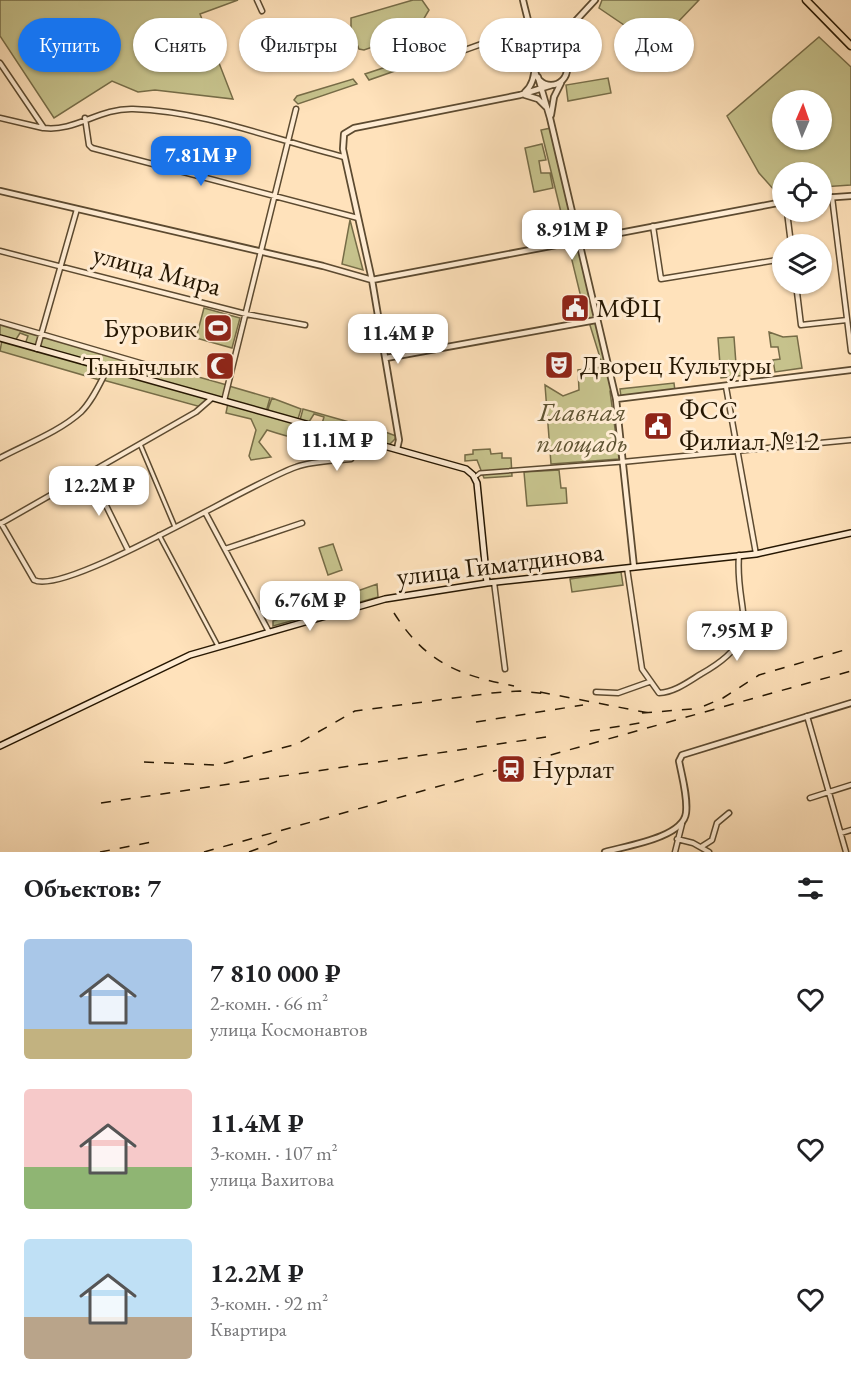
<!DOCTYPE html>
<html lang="ru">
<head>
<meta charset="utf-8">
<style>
  body { margin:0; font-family:"EB Garamond",serif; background:#f6f6f6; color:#202124; height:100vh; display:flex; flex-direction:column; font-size:22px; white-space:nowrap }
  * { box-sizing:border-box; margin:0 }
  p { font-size:20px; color:#757577 }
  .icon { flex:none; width:33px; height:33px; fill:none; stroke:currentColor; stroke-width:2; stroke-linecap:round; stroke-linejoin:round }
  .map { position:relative; height:852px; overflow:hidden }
  .side { display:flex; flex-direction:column; background:#fff; flex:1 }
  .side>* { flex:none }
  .top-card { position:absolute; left:18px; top:18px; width:816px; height:54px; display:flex; gap:12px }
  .needle { width:39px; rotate:2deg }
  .controls { position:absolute; left:772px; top:90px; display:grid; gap:12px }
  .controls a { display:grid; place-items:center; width:60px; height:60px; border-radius:50%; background:#fff; box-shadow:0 2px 4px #0004; font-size:30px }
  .price { position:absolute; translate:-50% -51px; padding:0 14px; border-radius:12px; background:#fff; color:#222; font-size:20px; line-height:39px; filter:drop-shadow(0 2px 3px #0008) }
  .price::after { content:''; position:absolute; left:50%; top:36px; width:18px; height:14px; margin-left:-9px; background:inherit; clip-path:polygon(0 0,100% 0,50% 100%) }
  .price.current { background:#1a73e8; color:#fff }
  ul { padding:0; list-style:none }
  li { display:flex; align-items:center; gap:18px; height:150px; padding:0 24px }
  li span { display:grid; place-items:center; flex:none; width:168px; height:120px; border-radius:6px; color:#555 }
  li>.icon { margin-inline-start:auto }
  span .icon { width:72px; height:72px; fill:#fffc; stroke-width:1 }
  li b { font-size:26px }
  h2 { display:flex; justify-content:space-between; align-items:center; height:72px; padding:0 24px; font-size:26px }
  .chip { padding:0 21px; border-radius:27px; background:#fff; box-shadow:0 2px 4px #0004; font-size:21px; line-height:54px }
  .chip.current { background:#1a73e8; color:#fff }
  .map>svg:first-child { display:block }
  .green { fill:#c6c28c; stroke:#766c47; stroke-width:1.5; fill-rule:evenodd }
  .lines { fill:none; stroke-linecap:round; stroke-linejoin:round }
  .pedestrian-casing { stroke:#5c4a30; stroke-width:6 }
  .minor-casing { stroke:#5c4a30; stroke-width:7 }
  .tertiary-casing { stroke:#5c4a30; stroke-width:8 }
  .secondary-casing { stroke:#261702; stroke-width:8 }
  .primary-casing { stroke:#261702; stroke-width:9 }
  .pedestrian { stroke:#ffecd3; stroke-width:3 }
  .minor { stroke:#ffecd3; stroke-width:4 }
  .tertiary { stroke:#ffecd3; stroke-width:4.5 }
  .secondary { stroke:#ffecd3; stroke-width:5 }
  .primary { stroke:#ffe2bb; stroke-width:6 }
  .rail { stroke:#261702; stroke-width:1.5; stroke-dasharray:10 10; stroke-linecap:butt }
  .labels { text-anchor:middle; stroke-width:6; stroke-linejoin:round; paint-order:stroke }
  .street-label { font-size:27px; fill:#261702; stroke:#ffecd3 }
  .poi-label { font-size:27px; fill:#261702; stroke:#ffecd3; text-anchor:start }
  .park-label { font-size:27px; font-style:italic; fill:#5e5332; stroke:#ffecd3 }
</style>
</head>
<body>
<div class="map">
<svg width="851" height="852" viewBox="0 0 851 852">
  <rect width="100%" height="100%" fill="#ffe2bb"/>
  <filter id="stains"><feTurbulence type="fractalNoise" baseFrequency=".00333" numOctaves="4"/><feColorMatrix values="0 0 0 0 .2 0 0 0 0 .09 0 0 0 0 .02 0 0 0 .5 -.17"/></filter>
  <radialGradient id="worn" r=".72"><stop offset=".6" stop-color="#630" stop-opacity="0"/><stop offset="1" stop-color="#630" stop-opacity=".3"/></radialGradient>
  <!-- green -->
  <path class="green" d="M0 0H238L200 14 233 99 155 90 138 92 112 81 54 118 0 36Z
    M413 0H422L429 10 419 27 404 36 364 50 359 49 351 29V18Z
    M602 0H699L655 46 599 8Z
    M517 36 523 64 498 69 493 46Z
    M819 37 851 67V185L822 187V172H783V190L775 191 759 173 727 116ZM822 100V140H783V100Z
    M413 58 415 64 369 80 365 74Z
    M608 78 611 93 568 101 566 85Z
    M353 79 357 84 298 104 294 100 297 96Z
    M551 128 577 239 568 241 541 130Z
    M542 144 546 160 539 161 541 173H550L553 188 534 192 525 148Z
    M350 220 363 270 342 264Z
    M577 242 595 319 586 318 568 244Z
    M204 308 240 318 232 348 196 338Z
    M596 321 613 389 610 391 619 459 551 464 545 385 563 396 579 390 578 370 603 367 589 322Z
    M0 323 40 335 36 347 25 344 28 336 20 333 15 341 0 337Z
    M769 332 783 337 797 336 802 368 775 372 773 360 780 359 778 347H771Z
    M42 335 147 365 143 377 39 348Z
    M734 337 736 364 745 363 746 375 721 378 718 338Z
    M2 340 106 370 100 380 0 351Z
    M149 363 227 385 224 400 145 378Z
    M108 369 211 398 201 407 103 380Z
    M674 383 675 391 621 397 620 389Z
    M229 386 270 398 266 412 225 400Z
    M272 398 301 409 298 419 267 412Z
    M228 403 360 440 358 445 333 440 331 443C309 443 288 437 267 430L259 442 271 457 251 460 249 456 256 430 251 419 226 413Z
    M303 409 388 433 396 436 395 439 389 445 321 427 324 417 314 414 309 422 300 420Z
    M490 449 491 454 502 453V458H511L512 476 484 478 477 460 465 461V455L473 454V450Z
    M559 470 561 488H566L567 503 527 506 524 472Z
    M333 544 342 570 328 575 319 548Z
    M621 572 623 585 572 592 570 579Z
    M377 584 378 597 273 626V621Z"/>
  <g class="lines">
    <!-- pedestrian casing -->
    <g class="pedestrian-casing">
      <path id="pedestrian" d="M140 444 175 527
        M475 477 480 473 622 462
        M159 535 218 646"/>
    </g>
    <!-- minor casing -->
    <g class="minor-casing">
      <path id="minor" d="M257 0 262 11
        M0 63 44 128C75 132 99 108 133 109 204 111 275 140 344 157
        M420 66 529 27
        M0 118 43 128
        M85 118 89 145 92 148 358 218
        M832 197 851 351
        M787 212 791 244
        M653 226 661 279 783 259
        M0 251 246 314 305 325
        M796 284 801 325 847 320
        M0 322 147 365
        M37 349 77 209
        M726 387 756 554
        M224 401 296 109
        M0 458C26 444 59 432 81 412 93 400 100 383 108 368
        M622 462 851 440
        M90 473 128 550
        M205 512 269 632
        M1 523 34 580C65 597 253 481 296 467 313 461 334 461 351 459L361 440
        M0 524 196 412 212 398
        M225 549 302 523
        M627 568 642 669 659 693C675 692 688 682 701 674 769 636 734 614 739 555
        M494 582 505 669
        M596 692 618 693 649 682
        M807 716 846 852
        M810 798 851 785
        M841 833 851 830
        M677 839 693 843 709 852
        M701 847 712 840 717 823 729 813
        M675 852 682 824"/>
    </g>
    <!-- tertiary casing -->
    <g class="tertiary-casing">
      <path id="tertiary" d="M523 0C528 23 546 74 525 92
        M533 34 540 45 549 52
        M535 36 546 43 555 42
        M535 69a16 16 0 1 1 32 0a16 16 0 1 1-32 0Z
        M544 55 595 0
        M566 62 565 46 570 29
        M538 77 550 118 616 399 634 567
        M525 95 538 99 546 107
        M551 115 554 97 561 83
        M0 191 323 266 372 280
        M822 198 851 196
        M372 280 783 202
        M386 358 596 320
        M616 399 851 370
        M397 449 399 440 372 280 343 149 344 134 354 128 520 95 552 85
        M605 852C625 846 683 838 686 813 688 797 682 777 679 761L682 755 851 703"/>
    </g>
    <!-- secondary casing -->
    <g class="secondary-casing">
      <path id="secondary" d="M0 338 466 469 473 475 477 483 487 583
        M0 746 190 655 385 599 487 583 756 554 851 533"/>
    </g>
    <!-- primary casing -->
    <g class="primary-casing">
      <path id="primary" d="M806 0 851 46"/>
    </g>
    <!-- pedestrian -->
    <use href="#pedestrian" class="pedestrian"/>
    <!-- minor -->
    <use href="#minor" class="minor"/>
    <!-- tertiary -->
    <use href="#tertiary" class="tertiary"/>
    <!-- secondary -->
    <use href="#secondary" class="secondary"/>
    <!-- primary -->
    <use href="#primary" class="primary"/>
    <!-- rail -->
    <path class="rail" d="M394 613C426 663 458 675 514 686
      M540 692 649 713
      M704 706 723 698 759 675 851 648
      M642 713 692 709
      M476 722 583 705
      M590 731 646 722
      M144 762 214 765 226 763 297 744 355 711 492 693 520 691 549 694
      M101 803 546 737
      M100 852 152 842
      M204 852 851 671
      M249 852 283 839"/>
  </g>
  <!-- icons -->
  <defs>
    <g id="civic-square" transform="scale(1.5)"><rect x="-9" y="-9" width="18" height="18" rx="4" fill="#8f2418" stroke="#ffecd3"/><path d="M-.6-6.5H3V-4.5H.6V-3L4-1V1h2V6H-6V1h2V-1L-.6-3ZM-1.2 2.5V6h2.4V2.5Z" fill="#fff"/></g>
    <g id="stadium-square" transform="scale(1.5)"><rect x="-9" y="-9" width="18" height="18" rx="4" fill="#8f2418" stroke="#ffecd3"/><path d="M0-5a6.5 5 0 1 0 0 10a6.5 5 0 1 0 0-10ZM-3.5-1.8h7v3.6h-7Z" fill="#fff"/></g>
    <g id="theatre-square" transform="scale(1.5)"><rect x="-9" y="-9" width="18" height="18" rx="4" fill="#8f2418" stroke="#ffecd3"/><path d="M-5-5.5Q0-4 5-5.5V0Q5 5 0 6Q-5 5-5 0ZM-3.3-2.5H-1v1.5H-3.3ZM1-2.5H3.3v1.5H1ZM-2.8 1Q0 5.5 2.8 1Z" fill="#fff"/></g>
    <g id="mosque-square" transform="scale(1.5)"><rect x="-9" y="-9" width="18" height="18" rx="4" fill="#8f2418" stroke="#ffecd3"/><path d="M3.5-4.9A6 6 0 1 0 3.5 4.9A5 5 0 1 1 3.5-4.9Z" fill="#fff"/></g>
    <g id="station-square" transform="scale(1.5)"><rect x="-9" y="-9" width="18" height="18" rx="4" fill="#8f2418" stroke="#ffecd3"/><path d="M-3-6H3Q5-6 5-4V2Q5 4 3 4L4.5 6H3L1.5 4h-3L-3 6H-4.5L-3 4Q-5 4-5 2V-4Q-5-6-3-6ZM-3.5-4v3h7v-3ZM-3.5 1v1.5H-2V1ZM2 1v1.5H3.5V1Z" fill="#fff"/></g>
  </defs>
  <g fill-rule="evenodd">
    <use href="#civic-square" x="575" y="308"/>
    <use href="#stadium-square" x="218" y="328"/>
    <use href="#theatre-square" x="559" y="365"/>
    <use href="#mosque-square" x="220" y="366"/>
    <use href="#civic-square" x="658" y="426"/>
    <use href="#station-square" x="511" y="769"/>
  </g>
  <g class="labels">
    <!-- street labels -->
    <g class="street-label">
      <text transform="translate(157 270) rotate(15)" y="9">улица Мира</text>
      <text transform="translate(500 564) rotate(-7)" y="9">улица Гиматдинова</text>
    </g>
    <!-- poi labels -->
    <g class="poi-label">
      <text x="596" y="317">МФЦ</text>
      <text x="197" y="337" text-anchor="end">Буровик</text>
      <text x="580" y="374">Дворец Культуры</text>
      <text x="199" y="375" text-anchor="end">Тынычлык</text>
      <text x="679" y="419">ФСС<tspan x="679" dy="31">Филиал №12</tspan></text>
      <text x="532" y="778">Нурлат</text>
    </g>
    <!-- park labels -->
    <g class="park-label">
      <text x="582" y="421">Главная<tspan x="582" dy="31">площадь</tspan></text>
    </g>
  </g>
  <rect width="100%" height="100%" filter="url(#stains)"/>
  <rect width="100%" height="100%" fill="url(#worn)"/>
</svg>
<div class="controls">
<a><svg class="needle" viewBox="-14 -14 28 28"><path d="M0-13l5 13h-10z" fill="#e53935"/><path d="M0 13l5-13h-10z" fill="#757577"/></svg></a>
<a><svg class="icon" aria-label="locate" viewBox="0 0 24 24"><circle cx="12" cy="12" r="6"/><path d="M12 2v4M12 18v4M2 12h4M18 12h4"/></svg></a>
<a><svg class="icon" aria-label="layers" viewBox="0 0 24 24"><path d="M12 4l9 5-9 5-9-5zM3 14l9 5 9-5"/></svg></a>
</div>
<b class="price current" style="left:201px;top:187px">7.81M ₽</b>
<b class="price" style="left:572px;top:261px">8.91M ₽</b>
<b class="price" style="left:398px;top:365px">11.4M ₽</b>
<b class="price" style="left:337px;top:472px">11.1M ₽</b>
<b class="price" style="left:99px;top:517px">12.2M ₽</b>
<b class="price" style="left:310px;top:632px">6.76M ₽</b>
<b class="price" style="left:737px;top:662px">7.95M ₽</b>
<div class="top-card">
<a class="chip current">Купить</a>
<a class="chip">Снять</a>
<a class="chip">Фильтры</a>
<a class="chip">Новое</a>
<a class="chip">Квартира</a>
<a class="chip">Дом</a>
</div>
</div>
<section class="side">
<h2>Объектов: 7<svg class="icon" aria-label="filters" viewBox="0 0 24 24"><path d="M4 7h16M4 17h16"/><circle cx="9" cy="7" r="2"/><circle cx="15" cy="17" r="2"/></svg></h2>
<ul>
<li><span style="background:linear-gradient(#a9c7e8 75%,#c2b280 0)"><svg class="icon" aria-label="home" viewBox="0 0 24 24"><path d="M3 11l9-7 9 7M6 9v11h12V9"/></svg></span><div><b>7 810 000 ₽</b><p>2-комн. · 66 m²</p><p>улица Космонавтов</p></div><svg class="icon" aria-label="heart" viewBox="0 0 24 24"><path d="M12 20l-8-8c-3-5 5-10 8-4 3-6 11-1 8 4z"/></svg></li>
<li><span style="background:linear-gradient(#f6c9c9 65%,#8fb573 0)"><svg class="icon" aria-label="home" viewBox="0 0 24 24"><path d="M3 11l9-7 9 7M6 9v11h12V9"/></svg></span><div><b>11.4M ₽</b><p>3-комн. · 107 m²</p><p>улица Вахитова</p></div><svg class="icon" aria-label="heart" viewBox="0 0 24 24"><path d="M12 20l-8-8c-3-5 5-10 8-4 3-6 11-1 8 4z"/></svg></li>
<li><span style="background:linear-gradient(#bfe0f5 65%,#b9a48a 0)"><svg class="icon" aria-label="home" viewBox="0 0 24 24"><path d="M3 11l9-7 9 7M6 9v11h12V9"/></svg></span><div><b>12.2M ₽</b><p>3-комн. · 92 m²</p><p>Квартира</p></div><svg class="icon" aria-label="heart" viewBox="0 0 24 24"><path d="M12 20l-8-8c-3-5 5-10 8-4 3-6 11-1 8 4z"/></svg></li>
</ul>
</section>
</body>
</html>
